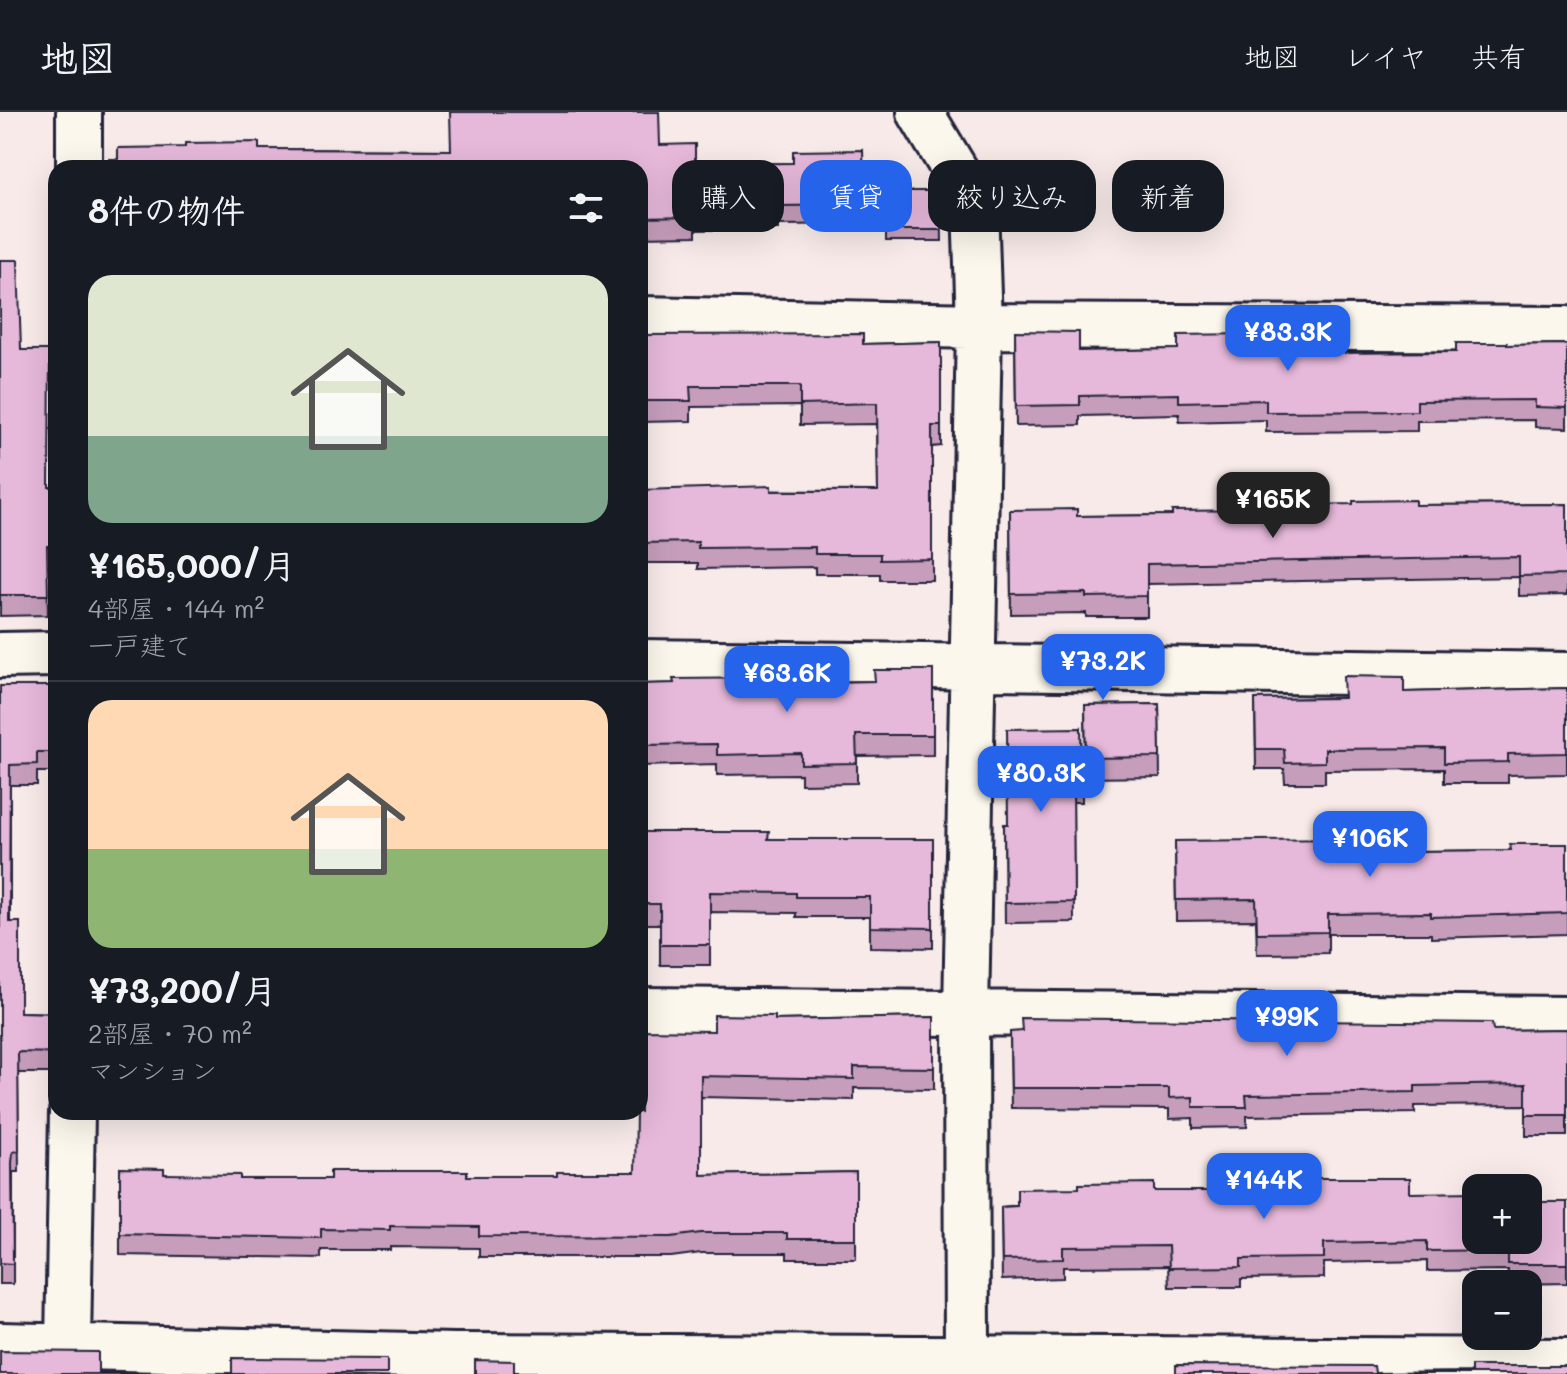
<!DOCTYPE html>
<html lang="ja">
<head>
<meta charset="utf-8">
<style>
  body { margin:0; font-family:Mali,"Klee One",sans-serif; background:#20242c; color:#f1f3f6; height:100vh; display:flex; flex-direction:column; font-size:30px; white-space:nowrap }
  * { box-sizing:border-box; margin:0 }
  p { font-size:26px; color:#9ea1a6 }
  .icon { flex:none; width:44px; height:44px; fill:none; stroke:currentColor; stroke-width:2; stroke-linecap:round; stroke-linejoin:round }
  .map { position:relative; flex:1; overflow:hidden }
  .details { position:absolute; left:48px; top:48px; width:600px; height:960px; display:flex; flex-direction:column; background:#171b24; border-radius:24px; box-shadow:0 8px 32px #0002 }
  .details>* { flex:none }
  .guide { position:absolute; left:672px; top:48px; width:760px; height:72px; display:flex; gap:16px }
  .buttons { position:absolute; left:1462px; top:1062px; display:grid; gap:16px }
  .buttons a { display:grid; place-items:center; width:80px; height:80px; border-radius:16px; background:#171b24; box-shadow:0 8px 32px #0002; font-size:40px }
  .price { position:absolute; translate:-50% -68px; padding:0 18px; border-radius:16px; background:#2563eb; color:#fff; font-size:26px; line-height:52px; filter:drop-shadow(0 2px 4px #0008) }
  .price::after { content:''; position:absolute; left:50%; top:48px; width:24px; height:18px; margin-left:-12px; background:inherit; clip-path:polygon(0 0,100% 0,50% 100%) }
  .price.on { background:#222; color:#fff }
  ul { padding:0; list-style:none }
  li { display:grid; align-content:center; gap:16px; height:424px; padding:0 40px }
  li+li { border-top:2px solid #363941 }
  li span { display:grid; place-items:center; height:248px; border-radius:24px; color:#555 }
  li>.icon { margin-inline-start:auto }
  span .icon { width:144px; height:144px; fill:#fffc; stroke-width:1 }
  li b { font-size:34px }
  h2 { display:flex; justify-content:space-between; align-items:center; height:96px; padding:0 40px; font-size:34px }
  .pill { padding:0 28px; border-radius:24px; background:#171b24; box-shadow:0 8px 32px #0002; font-size:28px; line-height:72px }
  .pill.on { background:#2563eb; color:#fff }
  header { display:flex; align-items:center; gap:48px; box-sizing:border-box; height:112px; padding:0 40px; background:#171b24; border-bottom:2px solid #363941 }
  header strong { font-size:38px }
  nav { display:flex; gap:44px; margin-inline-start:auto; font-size:28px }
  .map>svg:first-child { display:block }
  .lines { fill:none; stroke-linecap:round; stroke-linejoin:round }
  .minor-casing { stroke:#22223b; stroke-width:50 }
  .minor { stroke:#fbf7ec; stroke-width:44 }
  .wall { fill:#c69ebb; stroke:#22223b; stroke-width:2 }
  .building { fill:#e6b8da; stroke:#22223b; stroke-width:2 }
</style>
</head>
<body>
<header>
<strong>地図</strong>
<nav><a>地図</a><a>レイヤ</a><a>共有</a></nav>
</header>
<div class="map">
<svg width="1567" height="1262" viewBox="0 0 1567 1262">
  <rect width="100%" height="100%" fill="#f7eae8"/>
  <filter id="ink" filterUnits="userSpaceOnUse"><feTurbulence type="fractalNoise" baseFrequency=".0125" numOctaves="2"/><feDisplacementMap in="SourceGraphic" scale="16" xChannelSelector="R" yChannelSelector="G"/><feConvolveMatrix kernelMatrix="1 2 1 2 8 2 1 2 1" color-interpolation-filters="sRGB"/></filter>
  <g filter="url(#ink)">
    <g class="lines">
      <!-- minor casing -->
      <g class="minor-casing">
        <path id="minor" d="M79 0V56
          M920 0 975 92 979 214 966 901 967 1248
          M640 207 979 214 1567 217
          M0 543 56 542
          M640 550 1567 563
          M640 898 1567 907
          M0 1233 454 1244 1567 1249
          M68 1233 72 1000"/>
      </g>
      <!-- minor -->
      <use href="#minor" class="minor"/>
    </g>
    <!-- wall -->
    <path class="wall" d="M660 33 695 52 793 51 863 38 864 112 778 113V117L696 118V124L640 125V56L259 37 450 38Z
      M886 79H941L942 129H886Z
      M0 148 21 238 49 375H56V455H47L48 503 0 504Z
      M1015 219 1079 239 1178 237 1248 225 1334 241 1456 240 1507 233 1567 232V316L1535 315V308L1417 309V319L1266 320V308L1179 310V302L1080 304V313L1016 314Z
      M640 223 863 232 941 230V334L932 335V468H880V462H815V455L698 457V451H640V378L878 379 877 312 800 313V294L691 295V309L640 310Z
      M1567 392V483L1519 484V465L1147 472V505H1086V501L1011 502 1010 398 1077 404 1172 403 1264 398 1415 393Z
      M933 558V643L857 644V671L801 672V662L717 663V652L640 654V572L875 569Z
      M0 574H56V660H37V673H10V810L20 900 56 901V961H18L19 1060H13V1172H0Z
      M1567 576V662L1508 663V671H1444V657L1325 658V671H1285L1284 657H1256L1255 587 1343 586 1404 580Z
      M1159 592 1160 665 1086 666 1085 593Z
      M1081 616 1082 690H1073L1074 810 1005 811 1004 712H1008Z
      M640 720 769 727H933V836L870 835V805H796V801L710 800V853H660V812H642V805H640Z
      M1175 729 1418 739 1511 738 1567 732V822L1431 826V822H1328V841L1257 842 1256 808 1176 809Z
      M934 905V977L854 976V988L701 985V1063L856 1060V1147H787V1141H701L671 1145H479V1136L390 1135V1138H321V1146L120 1143V1056L164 1062 240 1067H330L467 1064H557L635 1060 714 919 775 908Z
      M1567 917V1024H1526V993L1415 994V1001L1247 1004V1015L1193 1016V1006L1169 1007V997L1011 996 1010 920 1493 918Z
      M1154 1079 1410 1081 1476 1128 1567 1090V1171L1508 1172V1158L1427 1159V1149L1324 1151V1166L1241 1167V1175H1169L1168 1154 1063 1155V1166L1002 1168 1001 1095Z"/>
    <!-- building -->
    <path class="building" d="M450 0H659L660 33 695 32V52L793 51V39L863 38 864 93 778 94V98L696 99V105L640 106V56H109V47H118V36L185 35V31L259 30V37L451 38Z
      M886 79H941L942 118H886Z
      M0 148H18L21 238H50L49 375H56V434H47L48 483H0Z
      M1015 219 1079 220V239L1178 237V223L1248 222V225L1334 223V241L1456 240V231H1507V233L1567 232V296L1535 295V288L1417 289V299L1266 300V288L1179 290V282L1080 284V293L1016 294Z
      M863 222V232L941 230V314H932V447L880 448V442H815V435L698 436V430L640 431V378L771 374V379H878L877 291 800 293V274H690L691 289H640V223Z
      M1415 388V393L1567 392V463L1519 464V445L1147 452V484L1086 485V481L1011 482 1010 398 1077 397V404L1172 403V399L1264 398V394L1353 392V389Z
      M874 558H933V623H856L857 651 801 652V641L717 643V632L640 633V572L674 571 673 567 784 566V571L875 569Z
      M1343 564 1404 565V580L1567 576V641L1508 642V650L1444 651V636L1325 637V650L1285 651 1284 637H1256L1255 587 1344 586Z
      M0 574H56V640H37V652L10 653 9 810H20V900L56 901V941L18 940 19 1039 13 1040 12 1051 13 1152 0 1151Z
      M1159 592 1160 645 1086 646 1085 593Z
      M1081 616 1082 670H1073L1074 790 1005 791 1004 712H1008L1007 617Z
      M640 720H769L768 727H933V816L870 815V785H796V781L710 780V833H660V792H642V785H640Z
      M1418 726V739L1511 738 1510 732H1567V801L1431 805V801L1328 802V820L1257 821 1256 787 1176 788 1175 729Z
      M714 903 775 904V908L934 905V956L854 955V967L701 964V1063L856 1060V1127H787V1121H701L671 1125 479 1124V1115L390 1114V1118L321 1117V1126L120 1122V1056L164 1057V1062L240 1063V1067H330V1059H467V1064H557V1060H635L636 1000H640V918L714 919Z
      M1021 906 1492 911 1493 918 1567 917V1003H1526V972L1415 974V980L1246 983 1247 995H1193V985L1169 986V976H1011L1010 920 1022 919Z
      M1260 1066H1410V1081L1476 1080V1128H1528V1090H1567V1152H1508V1138L1427 1139V1129L1324 1131V1146L1241 1147V1155L1169 1156 1168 1134 1063 1135V1147L1002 1148 1001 1095 1017 1094V1077L1079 1076V1072L1154 1071V1079H1260Z
      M0 1239 98 1240V1260L232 1261V1246L387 1247V1262H0Z
      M475 1248 514 1249V1260H536V1262H475Z
      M1176 1253 1374 1254 1375 1261 1471 1260V1254H1567V1262H1176Z"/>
  </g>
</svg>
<div class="buttons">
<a>+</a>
<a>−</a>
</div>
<b class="price" style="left:1288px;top:261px">¥83.3K</b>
<b class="price on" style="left:1273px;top:428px">¥165K</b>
<b class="price" style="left:1103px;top:590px">¥73.2K</b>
<b class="price" style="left:787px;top:602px">¥63.6K</b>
<b class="price" style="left:1041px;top:702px">¥80.3K</b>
<b class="price" style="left:1370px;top:767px">¥106K</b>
<b class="price" style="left:1287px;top:946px">¥99K</b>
<b class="price" style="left:1264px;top:1109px">¥144K</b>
<div class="guide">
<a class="pill">購入</a>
<a class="pill on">賃貸</a>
<a class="pill">絞り込み</a>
<a class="pill">新着</a>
</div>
<section class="details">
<h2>8件の物件<svg class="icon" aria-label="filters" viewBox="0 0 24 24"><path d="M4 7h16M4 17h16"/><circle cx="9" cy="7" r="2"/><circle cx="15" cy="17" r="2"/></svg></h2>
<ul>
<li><span style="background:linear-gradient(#dfe7d0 65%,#7fa58c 0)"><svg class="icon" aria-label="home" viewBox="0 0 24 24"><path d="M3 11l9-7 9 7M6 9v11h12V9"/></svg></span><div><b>¥165,000/月</b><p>4部屋 · 144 m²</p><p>一戸建て</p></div></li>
<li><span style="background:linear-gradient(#ffd9b3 60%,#8fb573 0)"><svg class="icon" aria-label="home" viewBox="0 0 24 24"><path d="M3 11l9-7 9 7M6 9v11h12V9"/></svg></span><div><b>¥73,200/月</b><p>2部屋 · 70 m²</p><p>マンション</p></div></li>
</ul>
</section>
</div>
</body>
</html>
